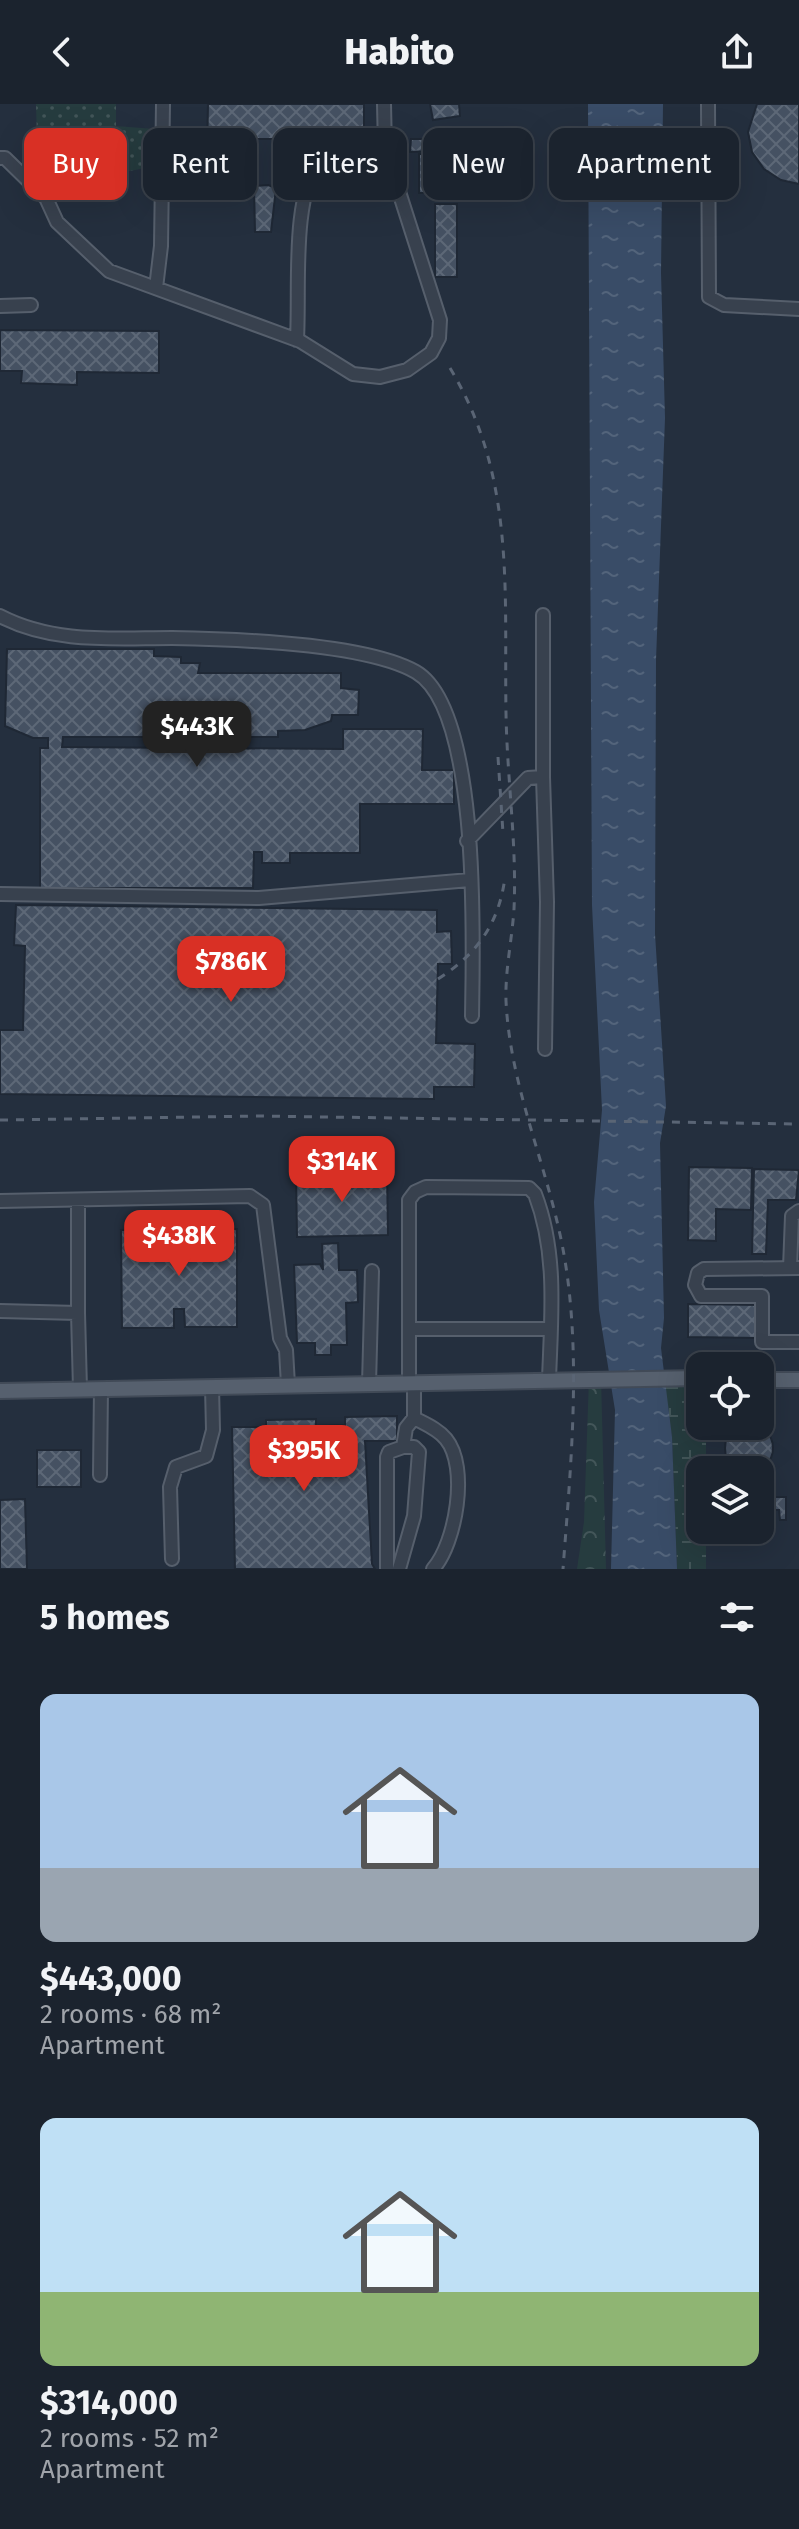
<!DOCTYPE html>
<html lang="en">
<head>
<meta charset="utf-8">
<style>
  body { margin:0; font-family:"Fira Sans",sans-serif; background:#282f3a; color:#f1f3f6; height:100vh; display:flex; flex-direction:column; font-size:30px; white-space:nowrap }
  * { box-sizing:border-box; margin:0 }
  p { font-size:26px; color:#a0a4aa }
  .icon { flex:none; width:44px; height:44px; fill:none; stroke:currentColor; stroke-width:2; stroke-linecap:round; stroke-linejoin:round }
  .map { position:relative; height:1465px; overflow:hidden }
  .drawer { display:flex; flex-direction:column; background:#1b232e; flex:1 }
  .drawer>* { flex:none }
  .top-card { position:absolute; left:24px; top:24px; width:752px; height:72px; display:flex; gap:16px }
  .controls { position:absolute; left:686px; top:1248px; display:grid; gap:16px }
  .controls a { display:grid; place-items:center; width:88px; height:88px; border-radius:16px; background:#1b232e; box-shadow:0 8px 32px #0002,0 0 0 2px #39404a; font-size:40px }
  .price { position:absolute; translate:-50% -68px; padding:0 18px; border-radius:16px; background:#d93025; color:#fff; font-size:26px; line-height:52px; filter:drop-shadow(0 2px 4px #0008) }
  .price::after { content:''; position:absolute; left:50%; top:48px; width:24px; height:18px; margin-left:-12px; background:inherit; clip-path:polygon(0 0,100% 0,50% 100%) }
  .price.current { background:#222; color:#fff }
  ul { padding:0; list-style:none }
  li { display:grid; align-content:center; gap:16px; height:424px; padding:0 40px }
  li span { display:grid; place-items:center; height:248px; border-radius:16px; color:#555 }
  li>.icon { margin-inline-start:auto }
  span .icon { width:144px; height:144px; fill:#fffc; stroke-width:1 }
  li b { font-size:34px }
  h2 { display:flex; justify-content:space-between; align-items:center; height:96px; padding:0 40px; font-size:34px }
  .tag { padding:0 28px; border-radius:16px; background:#1b232e; box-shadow:0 8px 32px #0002,0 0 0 2px #39404a; font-size:28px; line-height:72px }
  .tag.current { background:#d93025; color:#fff }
  header { display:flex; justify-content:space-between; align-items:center; height:104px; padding:0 40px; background:#1b232e; font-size:36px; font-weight:800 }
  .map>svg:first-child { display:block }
  .green { fill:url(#green-dots) }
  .forest { fill:url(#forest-crowns) }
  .wetland { fill:url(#wetland-marsh) }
  .water { fill:url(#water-ripples) }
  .building { fill:url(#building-cross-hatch); stroke:#1f2835; stroke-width:2 }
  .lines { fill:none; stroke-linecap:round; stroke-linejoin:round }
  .minor-casing { stroke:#565f6c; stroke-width:16 }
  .major-casing { stroke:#414a57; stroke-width:18 }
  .minor { stroke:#38414e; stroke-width:12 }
  .major { stroke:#56606e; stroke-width:14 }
  .rail { stroke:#5a6575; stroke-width:3; stroke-dasharray:8 8; stroke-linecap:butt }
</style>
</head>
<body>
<header><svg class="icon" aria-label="back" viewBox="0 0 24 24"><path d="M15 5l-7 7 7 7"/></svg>Habito<svg class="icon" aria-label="share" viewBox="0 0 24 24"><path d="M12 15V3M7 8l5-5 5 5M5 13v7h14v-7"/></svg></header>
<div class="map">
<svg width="799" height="1465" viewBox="0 0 799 1465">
  <defs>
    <pattern id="green-dots" width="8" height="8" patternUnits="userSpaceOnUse" patternTransform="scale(2)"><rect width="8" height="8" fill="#263c3f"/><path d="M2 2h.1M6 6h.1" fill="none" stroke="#435659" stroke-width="1.8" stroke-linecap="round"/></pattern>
    <pattern id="forest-crowns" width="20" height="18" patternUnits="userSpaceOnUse" patternTransform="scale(2)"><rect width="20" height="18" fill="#263c3f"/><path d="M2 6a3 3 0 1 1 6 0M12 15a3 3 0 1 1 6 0" fill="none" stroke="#435659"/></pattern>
    <pattern id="wetland-marsh" width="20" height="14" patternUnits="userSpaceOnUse" patternTransform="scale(2)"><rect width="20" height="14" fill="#263c3f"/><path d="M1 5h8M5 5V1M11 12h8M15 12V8" fill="none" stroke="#435659"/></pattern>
    <pattern id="water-ripples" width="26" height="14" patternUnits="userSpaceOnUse" patternTransform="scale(2)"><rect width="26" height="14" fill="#394c67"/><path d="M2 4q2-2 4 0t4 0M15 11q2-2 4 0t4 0" fill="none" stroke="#53647b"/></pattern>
    <pattern id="building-cross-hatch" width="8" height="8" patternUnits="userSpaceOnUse" patternTransform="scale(2)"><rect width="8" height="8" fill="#455162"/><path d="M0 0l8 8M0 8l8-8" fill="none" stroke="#5d6877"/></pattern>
  </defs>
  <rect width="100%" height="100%" fill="#242f3e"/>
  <!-- green -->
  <path class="green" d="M36 0H116V22L154 25 156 62 61 80 56 74 38 73Z"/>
  <!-- forest -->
  <path class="forest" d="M589 1275H601L606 1465H577L584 1418Z"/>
  <!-- wetland -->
  <path class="wetland" d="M662 1274 700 1276V1322H706V1366H700V1426H706V1465H677L672 1333Z"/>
  <!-- water -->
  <path class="water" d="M588 0H663L661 169 665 314 656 556 655 830 666 1002 660 1039 664 1214 661 1244 672 1333 677 1465H611L615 1306 599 1206 594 1098 602 1006 592 801Z"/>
  <!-- building -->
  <path class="building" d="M208 0H364V35H249V50L207 49Z
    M430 0H459L460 12 433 16Z
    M757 0H799V80L781 76 764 65 752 48 748 28Z
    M411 35H431V47L410 48Z
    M343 49H371V84H342Z
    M419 50H441V89H419Z
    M268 81 276 84 271 128H255L254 82Z
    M435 100H457V173H435Z
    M0 226 159 227V269L77 268V281L21 279 22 267H0Z
    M7 545H154V552L181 553V559H200L198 569H341V584L359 586 358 611H332L331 617 305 626 278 627V633H63L62 643 343 645V625H423L422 666H454V700H360V749H290V759H262V748H254L253 784H40V644H48V634H33L5 622Z
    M16 801 437 806V828L451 827 452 860H438L436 939 475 940 474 983H434V995L0 990V926H23L25 842 14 841Z
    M689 1063 752 1064 751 1106 716 1105V1137L688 1136Z
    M387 1065 388 1131 297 1133 296 1071Z
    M754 1065 799 1066 796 1096H768L766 1150H752Z
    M237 1125V1223H185L184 1205H174V1224H122L121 1126Z
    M338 1139 339 1166H357L358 1198 346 1199 347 1241H331V1251H315V1239H297L294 1161 320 1160 323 1166 322 1140Z
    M688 1200 760 1201 759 1234 688 1233Z
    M397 1312V1337H365L372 1460 375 1465H235L232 1323H266V1316L316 1315V1322L345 1321V1313Z
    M725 1344a24 24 0 1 1 48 0a24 24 0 1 1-48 0Z
    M37 1346H81V1383H37Z
    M760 1393H786V1416H780L779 1406H765L766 1422H760Z
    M25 1395 27 1465H0V1396Z"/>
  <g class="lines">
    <!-- minor casing -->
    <g class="minor-casing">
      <path id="minor" d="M708 0 709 193 724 201 799 205
        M0 54H5L46 94 57 118 109 167 300 237 353 270 380 273 407 266 431 249 439 234 440 216 385 44 384 0
        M156 184 161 142 163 0
        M0 202 31 201
        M297 236C300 174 291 103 320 48L385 35
        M0 512C54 540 113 534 172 534 232 535 365 539 416 568 481 606 473 842 472 912
        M543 673 547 798 545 945
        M467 737 528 674 543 673V511
        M0 790 259 794 470 776
        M0 1097 250 1092 263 1101 280 1234 286 1246 288 1281
        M790 1164 792 1112 799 1107
        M799 1164 704 1165 698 1169 695 1181 701 1192H762V1238H799
        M0 1207 78 1209V1096
        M78 1209 80 1285
        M409 1225H551
        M409 1279V1096L415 1088 426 1083 529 1084 535 1090C558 1150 551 1214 549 1276
        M369 1280 372 1167
        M414 1314C425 1320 438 1325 446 1335 469 1363 456 1439 433 1465
        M100 1371 101 1285
        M172 1455 170 1383 176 1363 206 1352 213 1326 212 1283
        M387 1465V1353L389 1348 403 1343
        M399 1465 414 1412 419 1348 414 1343H403L406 1324 414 1314V1279"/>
    </g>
    <!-- major casing -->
    <g class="major-casing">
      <path id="major" d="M760 1276H799
        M0 1287 700 1274"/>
    </g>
    <!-- minor -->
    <use href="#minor" class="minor"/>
    <!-- major -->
    <use href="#major" class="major"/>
    <!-- rail -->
    <path class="rail" d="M450 264C516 373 504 488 506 609 507 675 517 740 514 805 512 836 505 866 506 897 510 980 544 1054 561 1135 583 1241 571 1358 563 1465
      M498 653 503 729
      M438 875C477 850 499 820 505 773
      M0 1016 260 1012 799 1020"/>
  </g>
</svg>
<div class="controls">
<a><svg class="icon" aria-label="locate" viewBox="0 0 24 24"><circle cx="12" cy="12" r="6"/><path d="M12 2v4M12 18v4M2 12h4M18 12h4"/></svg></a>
<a><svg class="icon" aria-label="layers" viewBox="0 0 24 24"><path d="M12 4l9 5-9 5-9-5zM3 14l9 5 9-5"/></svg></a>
</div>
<b class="price current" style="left:197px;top:665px">$443K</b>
<b class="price" style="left:231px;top:900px">$786K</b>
<b class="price" style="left:342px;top:1100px">$314K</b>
<b class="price" style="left:179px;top:1174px">$438K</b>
<b class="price" style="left:304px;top:1389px">$395K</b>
<div class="top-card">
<a class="tag current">Buy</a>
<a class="tag">Rent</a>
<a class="tag">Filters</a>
<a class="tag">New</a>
<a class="tag">Apartment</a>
</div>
</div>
<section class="drawer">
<h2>5 homes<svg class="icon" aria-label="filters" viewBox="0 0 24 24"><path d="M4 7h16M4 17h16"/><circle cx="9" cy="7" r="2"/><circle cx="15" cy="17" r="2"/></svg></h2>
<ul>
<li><span style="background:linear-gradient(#a9c7e8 70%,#9aa5b1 0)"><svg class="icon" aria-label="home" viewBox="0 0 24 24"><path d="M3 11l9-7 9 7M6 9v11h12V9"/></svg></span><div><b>$443,000</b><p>2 rooms · 68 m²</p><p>Apartment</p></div></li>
<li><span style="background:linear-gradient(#bfe0f5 70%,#8fb573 0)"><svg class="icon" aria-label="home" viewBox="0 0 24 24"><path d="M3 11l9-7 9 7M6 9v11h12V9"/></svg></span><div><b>$314,000</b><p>2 rooms · 52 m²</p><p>Apartment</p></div></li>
</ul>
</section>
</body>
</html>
